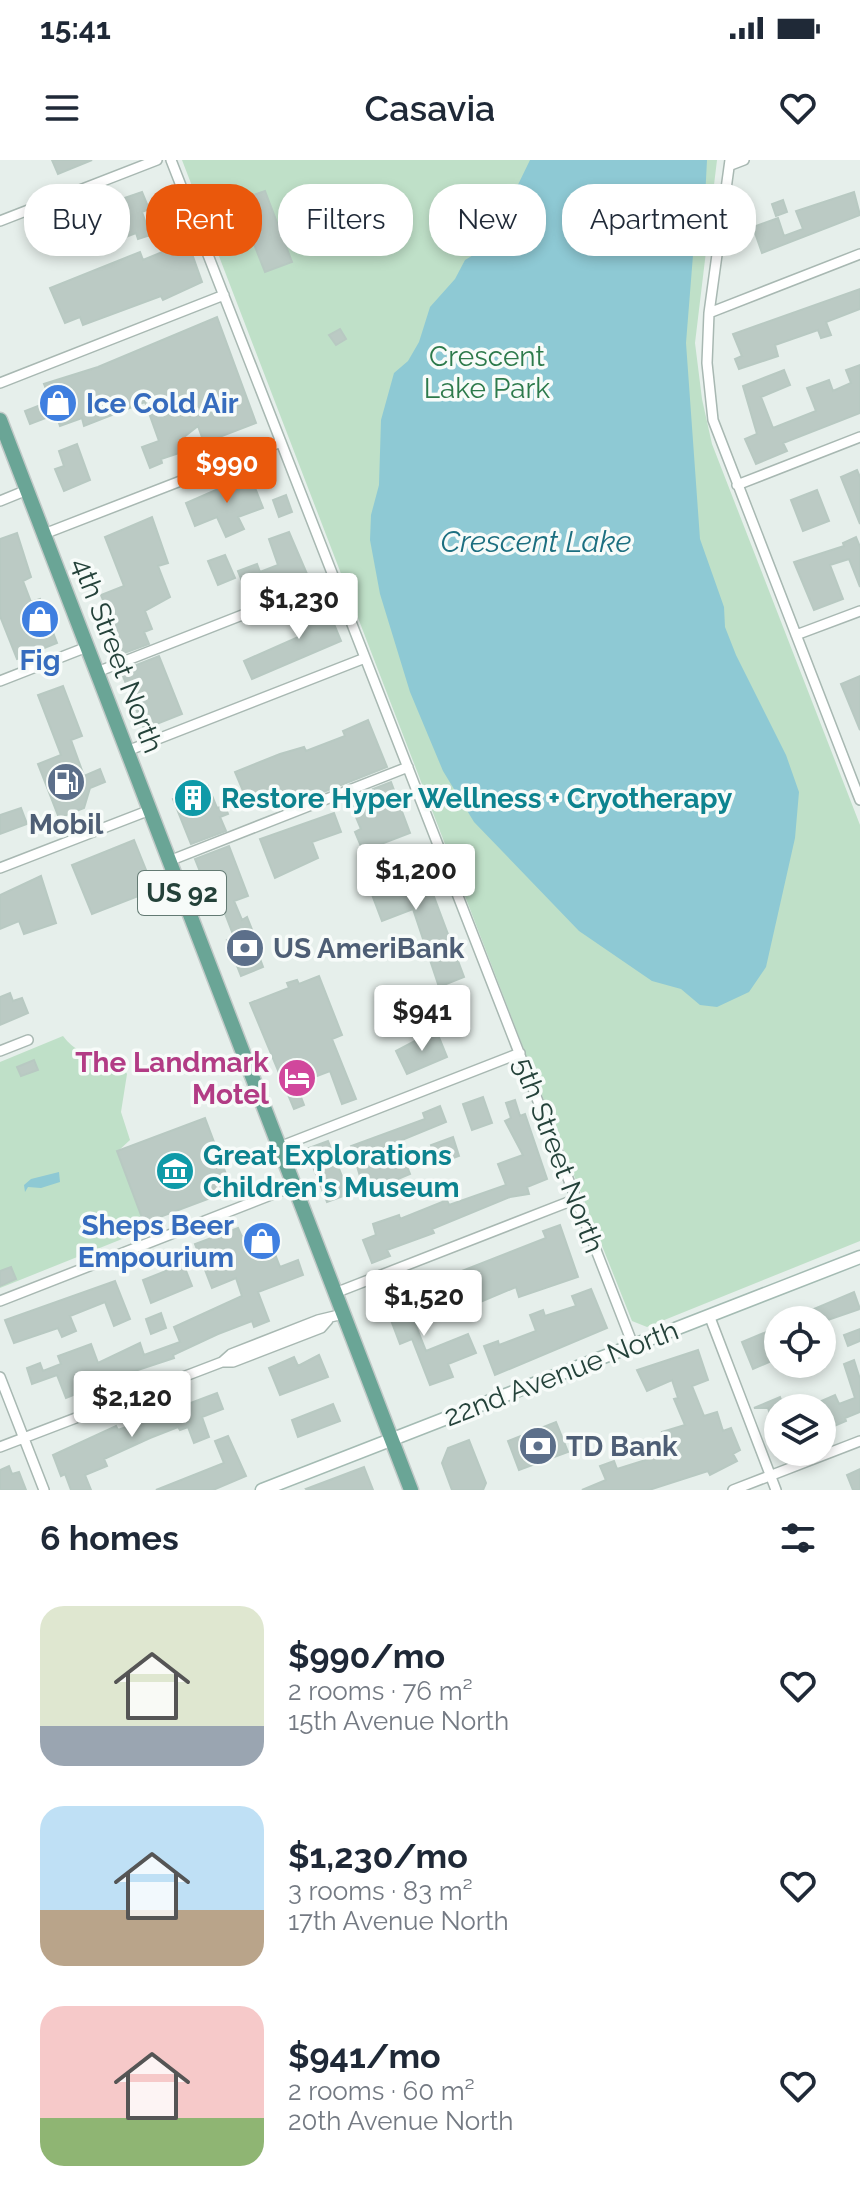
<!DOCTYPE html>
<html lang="en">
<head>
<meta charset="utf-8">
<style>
  body { margin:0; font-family:Raleway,sans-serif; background:#f2f2f3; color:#1f2937; height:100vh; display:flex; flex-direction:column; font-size:30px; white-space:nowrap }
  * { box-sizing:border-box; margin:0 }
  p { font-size:26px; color:#747a83 }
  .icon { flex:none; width:44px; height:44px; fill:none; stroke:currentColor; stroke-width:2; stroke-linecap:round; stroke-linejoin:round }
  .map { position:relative; height:1330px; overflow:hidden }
  .panel { display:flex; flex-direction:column; background:#fff; flex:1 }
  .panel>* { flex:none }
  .hud { position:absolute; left:24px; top:24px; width:812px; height:72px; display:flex; gap:16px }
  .controls { position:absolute; left:764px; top:1146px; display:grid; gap:16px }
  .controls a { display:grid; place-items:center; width:72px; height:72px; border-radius:50%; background:#fff; box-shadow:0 4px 12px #0003; font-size:40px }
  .price { position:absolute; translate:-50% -68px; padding:0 18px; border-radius:8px; background:#fff; color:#222; font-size:26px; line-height:52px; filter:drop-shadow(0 2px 4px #0008) }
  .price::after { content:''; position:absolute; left:50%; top:48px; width:24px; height:18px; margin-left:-12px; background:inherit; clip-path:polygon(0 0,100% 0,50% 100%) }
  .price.on { background:#ea580c; color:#fff }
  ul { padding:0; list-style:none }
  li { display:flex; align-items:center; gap:24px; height:200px; padding:0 40px }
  li span { display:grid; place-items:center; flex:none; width:224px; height:160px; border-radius:24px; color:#555 }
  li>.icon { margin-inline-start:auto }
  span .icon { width:96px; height:96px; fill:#fffc; stroke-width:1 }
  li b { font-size:34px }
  h2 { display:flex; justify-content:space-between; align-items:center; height:96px; padding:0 40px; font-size:34px }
  .chip { padding:0 28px; border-radius:32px; background:#fff; box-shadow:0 4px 12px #0003; font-size:28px; line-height:72px }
  .chip.on { background:#ea580c; color:#fff }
  .status { display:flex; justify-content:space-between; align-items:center; height:56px; padding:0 40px; background:#fff; direction:ltr }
  .status svg { height:22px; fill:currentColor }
  header { display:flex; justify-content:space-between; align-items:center; height:104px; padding:0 40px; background:#fff; font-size:36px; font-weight:600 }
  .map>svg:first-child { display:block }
  .green { fill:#bfe0c8 }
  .water { fill:#8ec9d4 }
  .building { fill:#bbcac4; stroke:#b8c9c2; stroke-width:2 }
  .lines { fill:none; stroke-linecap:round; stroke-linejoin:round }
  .street-casing { stroke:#a8b8b2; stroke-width:12 }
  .secondary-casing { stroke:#a4bbb3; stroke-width:15 }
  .primary-casing { stroke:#c2cac8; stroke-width:17 }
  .street { stroke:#fff; stroke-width:9 }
  .secondary { stroke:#fff; stroke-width:12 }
  .primary { stroke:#6aa596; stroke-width:14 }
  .labels { text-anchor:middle; stroke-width:7; stroke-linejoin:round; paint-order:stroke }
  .shield { fill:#f7fbf9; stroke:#637a73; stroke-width:2 }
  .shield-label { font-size:26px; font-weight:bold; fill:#24423a }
  .park-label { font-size:28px; fill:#2d7a4b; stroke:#f7fbf9 }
  .shop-label { font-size:28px; font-weight:bold; fill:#366cbe; stroke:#f7fbf9; text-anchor:start }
  .street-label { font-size:28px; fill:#24423a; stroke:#f7fbf9 }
  .culture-label { font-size:28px; font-weight:bold; fill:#0d838f; stroke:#f7fbf9; text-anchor:start }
  .service-label { font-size:28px; font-weight:bold; fill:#4e5e75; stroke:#f7fbf9; text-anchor:start }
  .hotel-label { font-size:28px; font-weight:bold; fill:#b23c85; stroke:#f7fbf9; text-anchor:end }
  .water-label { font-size:30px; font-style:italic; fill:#1c6f80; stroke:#f7fbf9 }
</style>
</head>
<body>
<div class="status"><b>15:41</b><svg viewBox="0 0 49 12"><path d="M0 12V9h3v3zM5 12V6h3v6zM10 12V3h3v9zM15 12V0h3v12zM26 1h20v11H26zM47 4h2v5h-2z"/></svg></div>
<header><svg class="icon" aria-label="menu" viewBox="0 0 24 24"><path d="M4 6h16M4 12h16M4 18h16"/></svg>Casavia<svg class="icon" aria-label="heart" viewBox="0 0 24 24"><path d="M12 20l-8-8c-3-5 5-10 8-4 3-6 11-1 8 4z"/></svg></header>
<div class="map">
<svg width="860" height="1330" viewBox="0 0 860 1330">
  <rect width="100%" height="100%" fill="#e6efeb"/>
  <!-- green -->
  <path class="green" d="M182 0H717L695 183 702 239 712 284 860 665V1081L647 1167 632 1161 528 900Z
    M63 876C77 894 93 899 116 896L127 914 121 952 130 980 117 992 147 1069 0 1128V902Z"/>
  <!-- water -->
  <path class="water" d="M530 0H707L705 39 693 95 686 183 700 379 724 447 725 467 736 495 786 595 799 632 795 678 766 807 749 832 717 847 700 845 681 829 652 821 579 771 474 662 443 611 410 532 380 434 370 380 371 355 379 325 381 260 394 213 408 201 419 182 430 147 455 119 465 100 480 91 494 74Z
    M59 1012 60 1022 41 1028 28 1027 25 1032 24 1025 31 1019Z"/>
  <!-- building -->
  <path class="building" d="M52 0H92L58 14Z
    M265 31 292 102 265 112 237 41Z
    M142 32 149 49 142 52 150 75 138 79 136 73 89 91 84 78 63 86 54 62Z
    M854 32 860 55 762 93 753 67 778 58 784 76 803 69 796 51Z
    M783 40 787 52 776 56 772 44Z
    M186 77 202 122 163 140 161 136 83 165 80 157 65 163 50 128 140 92 143 100 172 88 170 82Z
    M860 129V149L826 162 831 175 821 178 818 170 775 185 778 196 739 209 735 199 742 196 733 174Z
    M217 157 256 263 204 283 198 266 184 277 189 290 182 296 179 293 161 299 162 303 150 308 142 287 159 281 145 242 84 266 82 258 60 266 56 254 30 264 25 251 51 241 44 224 98 207Z
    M340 169 346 179 336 185 329 175Z
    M860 205V253L783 283 787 291 756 304 745 279 757 274 743 226 784 210 790 225 761 237 773 268 816 251 807 228 829 220 833 231 851 223 846 210Z
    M77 284 90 320 64 331 55 309 64 306 59 291Z
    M857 310 860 317V364L841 317Z
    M250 315 263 348 238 357 244 369 226 377 217 357 195 366 186 343Z
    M817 330 829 361 803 371 791 340Z
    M286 335 292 352 279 357 273 340Z
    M152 357 168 403 158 406 170 437 145 451 152 469 144 472 149 484 116 496 105 466 112 463 101 435 124 426 105 377Z
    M289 372 307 414 248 436 238 411 257 404 260 412 278 405 269 379Z
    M17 373 31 417 23 421 31 442 40 439 57 483 17 499 0 456V379Z
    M856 377 860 387V427L849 399 830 405 843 439 814 450 794 402 844 386 843 383Z
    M225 395 235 418 218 425 208 401Z
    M324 440 341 481 252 519 244 501 303 475 294 451Z
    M159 496 182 554 144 569 121 511Z
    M860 516V570L841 524Z
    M63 526 82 576 71 580 84 616 100 609 105 622 90 628 84 648 59 658 38 604 61 595 38 535Z
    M368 560 387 607 278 650 272 636 249 645 235 612 280 594 304 587 306 591 345 576 343 571Z
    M391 622 410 673 363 691 355 672 361 669 351 645 376 636 373 629Z
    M208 626 217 648 225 646 228 654 220 657 226 671 191 684 173 639Z
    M21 648 27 664 0 674V655Z
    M334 653 341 672 312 682 318 698 275 718 260 679Z
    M134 680 154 730 92 754 72 705Z
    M229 686 248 736 234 741 242 760 247 757 262 795 259 796 263 807 241 816 227 780 234 777 224 751 217 754 195 699Z
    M418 694 464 817 439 827 413 749 382 761 365 716Z
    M41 716 56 763 24 774 19 761 0 769V735Z
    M319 816 342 875 332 879 356 939 342 944 330 911 296 924 304 945 294 949 250 843 289 828 287 823 297 820 299 824Z
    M10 833 13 841 22 838 28 853 0 865V837Z
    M436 870 447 897 407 914 396 891Z
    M34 900 38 910 21 916 17 907Z
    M483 937 492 963 472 970 463 944Z
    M515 940 520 956 525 954 547 1019 527 1027 529 1034 510 1037 432 1069 434 1073 387 1090 390 1096 372 1103 363 1080 376 1075 373 1064 399 1055 400 1059 447 1040 449 1045 506 1025 498 1004 523 995 505 961 511 958 506 943Z
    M440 946 446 962 392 984 397 996 402 994 410 1014 365 1033 351 986 425 959 423 953Z
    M205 958 232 1030 144 1063 117 991Z
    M453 977 459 996 437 1004 431 985Z
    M328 981 349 1034 327 1042 306 989Z
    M560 1065 578 1117 519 1137 516 1127 471 1146 459 1112 546 1078 543 1071Z
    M238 1068 242 1077 265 1068 280 1107 298 1100 303 1115 258 1132 269 1161 254 1167 252 1161 218 1174 173 1195 174 1198 80 1229 81 1232 66 1238 57 1215 32 1224 27 1208 40 1203 43 1211 61 1204 58 1196 91 1184 98 1203 140 1183 144 1195 180 1182 174 1167 242 1136 236 1118 212 1128 195 1084Z
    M179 1093 192 1126 151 1143 143 1120 166 1111 162 1100Z
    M11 1107 16 1119 0 1126V1111Z
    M115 1121 130 1159 114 1166 105 1142 70 1156 76 1171 62 1177 58 1168 14 1183 5 1160Z
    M399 1123 426 1191 468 1174 476 1193 448 1204 453 1217 430 1225 412 1179 400 1184 380 1131Z
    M591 1129 607 1168 495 1215 484 1186 498 1181 499 1185 536 1171 530 1155 543 1150 545 1156 576 1146 572 1136Z
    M854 1132 860 1149 822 1162 788 1160Z
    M161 1153 166 1168 151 1174 146 1159Z
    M776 1168 778 1198 753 1209 742 1182Z
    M860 1169V1181L848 1186 844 1175Z
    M698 1190 708 1220 692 1226 704 1256 717 1252 723 1271 731 1268 740 1290 733 1294 737 1301 710 1315 708 1311 649 1330H582L606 1320 600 1306 614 1301 617 1309 668 1293 662 1272 685 1265 674 1239 678 1238 672 1220 647 1231 637 1210Z
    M319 1195 328 1217 280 1235 269 1208 294 1197 298 1206Z
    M854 1200 860 1219V1252L845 1258 846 1261 832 1267 824 1248H778V1255L771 1257 768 1248H754L780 1237 783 1245 806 1236 810 1246 835 1235 839 1244 855 1238 844 1204Z
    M217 1233 223 1249 202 1257 209 1277 194 1283 188 1267 180 1270 178 1267 150 1278 104 1299 107 1306 85 1315 91 1330H71L65 1314 61 1316 53 1295 116 1266 118 1270 172 1250 170 1245 186 1239 188 1244Z
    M333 1244 340 1261 298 1277 292 1260Z
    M556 1262 568 1292 519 1310 508 1281Z
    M228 1276 246 1316 213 1330H156L224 1303 215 1281Z
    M469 1280 486 1323 483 1330H452L442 1303 448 1288Z
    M9 1306 12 1314 19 1312 26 1330H0V1310Z
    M364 1307 373 1330H307L306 1329Z
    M860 1309V1330H853L847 1315Z"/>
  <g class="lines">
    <!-- street casing -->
    <g class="street-casing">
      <path id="street" d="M171 0 633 1185
        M730 0 709 153 707 203 713 260 860 640
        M731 5 744 0
        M0 61 157 0
        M709 153 860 94
        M0 223 224 135
        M737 325 860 277
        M0 341 27 330
        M44 374 281 282
        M796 475 860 451
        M97 512 334 419
        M0 521 87 487
        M127 591 365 498
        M169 701 408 607
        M0 708 150 650
        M0 891 28 880
        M279 987 520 893
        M335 1133 576 1039
        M0 1141 294 1026
        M709 1155 776 1330
        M222 1202H233L321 1168 328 1160
        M0 1217 44 1330
        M0 1287 222 1202 231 1194 318 1160 343 1154
        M733 1330 860 1281"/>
    </g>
    <!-- secondary casing -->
    <g class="secondary-casing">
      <path id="secondary" d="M262 1330 860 1097"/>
    </g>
    <!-- primary casing -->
    <g class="primary-casing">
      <path id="primary" d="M0 260 411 1330"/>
    </g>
    <!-- street -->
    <use href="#street" class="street"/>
    <!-- secondary -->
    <use href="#secondary" class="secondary"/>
    <!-- primary -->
    <use href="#primary" class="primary"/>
  </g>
  <!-- icons -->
  <defs>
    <g id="shop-disc" transform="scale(2)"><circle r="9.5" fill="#3f7fe0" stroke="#f7fbf9"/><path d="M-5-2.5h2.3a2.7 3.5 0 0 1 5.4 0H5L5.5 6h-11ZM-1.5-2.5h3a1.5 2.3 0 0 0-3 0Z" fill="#fff"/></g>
    <g id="fuel-disc" transform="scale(2)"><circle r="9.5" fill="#5c6f8a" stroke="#f7fbf9"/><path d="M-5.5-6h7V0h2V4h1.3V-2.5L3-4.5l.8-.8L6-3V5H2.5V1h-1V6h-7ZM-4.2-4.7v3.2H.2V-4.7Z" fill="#fff"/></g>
    <g id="building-disc" transform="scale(2)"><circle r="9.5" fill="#0f9aa8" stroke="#f7fbf9"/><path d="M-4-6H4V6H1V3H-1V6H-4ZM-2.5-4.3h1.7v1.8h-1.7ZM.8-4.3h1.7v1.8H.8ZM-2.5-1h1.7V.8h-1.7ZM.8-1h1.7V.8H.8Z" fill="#fff"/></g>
    <g id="bank-disc" transform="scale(2)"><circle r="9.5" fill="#5c6f8a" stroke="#f7fbf9"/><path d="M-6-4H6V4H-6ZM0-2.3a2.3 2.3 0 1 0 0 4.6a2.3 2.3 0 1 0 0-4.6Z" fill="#fff"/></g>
    <g id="hotel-disc" transform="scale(2)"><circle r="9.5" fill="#d1479c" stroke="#f7fbf9"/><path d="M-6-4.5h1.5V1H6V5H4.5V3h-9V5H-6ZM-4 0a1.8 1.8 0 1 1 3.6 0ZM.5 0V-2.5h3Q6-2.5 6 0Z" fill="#fff"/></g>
    <g id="museum-disc" transform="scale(2)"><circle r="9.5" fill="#0f9aa8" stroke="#f7fbf9"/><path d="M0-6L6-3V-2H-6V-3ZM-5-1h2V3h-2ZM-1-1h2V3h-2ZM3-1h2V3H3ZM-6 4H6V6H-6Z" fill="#fff"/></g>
  </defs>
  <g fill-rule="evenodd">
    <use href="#shop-disc" x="58" y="243"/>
    <use href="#shop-disc" x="40" y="459"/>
    <use href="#fuel-disc" x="66" y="622"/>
    <use href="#building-disc" x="193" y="638"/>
    <use href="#bank-disc" x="245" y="788"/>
    <use href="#hotel-disc" x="297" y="918"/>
    <use href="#museum-disc" x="175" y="1011"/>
    <use href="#shop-disc" x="262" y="1081"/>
    <use href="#bank-disc" x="538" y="1286"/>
  </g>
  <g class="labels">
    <!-- shield labels -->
    <rect class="shield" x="138" y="711" width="88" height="44" rx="6"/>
    <g class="shield-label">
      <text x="182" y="742">US 92</text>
    </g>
    <!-- park labels -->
    <g class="park-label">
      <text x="487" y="206">Crescent<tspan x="487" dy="32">Lake Park</tspan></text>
    </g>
    <!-- shop labels -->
    <g class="shop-label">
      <text x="86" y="253">Ice Cold Air</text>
      <text x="40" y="510" text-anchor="middle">Fig</text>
      <text x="234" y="1075" text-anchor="end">Sheps Beer<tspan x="234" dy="32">Empourium</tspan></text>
    </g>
    <!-- street labels -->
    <g class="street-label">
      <text transform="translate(118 495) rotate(69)" y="10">4th Street North</text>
      <text transform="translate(559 995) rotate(69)" y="10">5th Street North</text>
      <text transform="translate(561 1213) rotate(-21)" y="10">22nd Avenue North</text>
    </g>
    <!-- culture labels -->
    <g class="culture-label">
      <text x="221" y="648">Restore Hyper Wellness + Cryotherapy</text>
      <text x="203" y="1005">Great Explorations<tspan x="203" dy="32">Children's Museum</tspan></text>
    </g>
    <!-- service labels -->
    <g class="service-label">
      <text x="66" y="674" text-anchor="middle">Mobil</text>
      <text x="273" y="798">US AmeriBank</text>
      <text x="566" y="1296">TD Bank</text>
    </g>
    <!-- hotel labels -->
    <g class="hotel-label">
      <text x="269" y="912">The Landmark<tspan x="269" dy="32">Motel</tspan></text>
    </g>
    <!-- water labels -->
    <g class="water-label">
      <text x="536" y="392">Crescent Lake</text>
    </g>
  </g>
</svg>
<div class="controls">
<a><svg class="icon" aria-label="locate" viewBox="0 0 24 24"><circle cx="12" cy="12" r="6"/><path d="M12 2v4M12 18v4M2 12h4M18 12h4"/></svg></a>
<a><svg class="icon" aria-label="layers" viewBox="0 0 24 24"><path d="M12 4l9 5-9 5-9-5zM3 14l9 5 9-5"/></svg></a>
</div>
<b class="price on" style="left:227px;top:345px">$990</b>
<b class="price" style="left:299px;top:481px">$1,230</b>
<b class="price" style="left:416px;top:752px">$1,200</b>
<b class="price" style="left:422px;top:893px">$941</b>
<b class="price" style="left:424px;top:1178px">$1,520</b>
<b class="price" style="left:132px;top:1279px">$2,120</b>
<div class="hud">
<a class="chip">Buy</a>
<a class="chip on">Rent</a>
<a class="chip">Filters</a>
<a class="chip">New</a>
<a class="chip">Apartment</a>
</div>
</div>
<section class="panel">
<h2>6 homes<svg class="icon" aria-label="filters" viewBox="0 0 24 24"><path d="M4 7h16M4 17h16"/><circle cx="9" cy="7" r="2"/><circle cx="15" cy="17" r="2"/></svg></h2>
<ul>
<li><span style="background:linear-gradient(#dfe7d0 75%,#9aa5b1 0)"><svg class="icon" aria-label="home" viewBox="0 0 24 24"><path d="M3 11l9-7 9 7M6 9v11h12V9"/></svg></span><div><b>$990/mo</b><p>2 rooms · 76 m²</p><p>15th Avenue North</p></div><svg class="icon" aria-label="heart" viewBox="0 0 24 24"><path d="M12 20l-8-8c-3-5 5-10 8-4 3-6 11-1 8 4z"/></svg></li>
<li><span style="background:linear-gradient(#bfe0f5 65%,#b9a48a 0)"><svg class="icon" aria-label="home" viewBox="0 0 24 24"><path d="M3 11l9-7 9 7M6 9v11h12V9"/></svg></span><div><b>$1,230/mo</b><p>3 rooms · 83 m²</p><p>17th Avenue North</p></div><svg class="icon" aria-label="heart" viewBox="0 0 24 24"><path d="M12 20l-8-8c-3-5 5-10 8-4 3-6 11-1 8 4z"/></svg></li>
<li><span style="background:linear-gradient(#f6c9c9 70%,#8fb573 0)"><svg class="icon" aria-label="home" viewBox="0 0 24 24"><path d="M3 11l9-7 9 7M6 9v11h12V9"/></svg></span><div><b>$941/mo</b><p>2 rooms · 60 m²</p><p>20th Avenue North</p></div><svg class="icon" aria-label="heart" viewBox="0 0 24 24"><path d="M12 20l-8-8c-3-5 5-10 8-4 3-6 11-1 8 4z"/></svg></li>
</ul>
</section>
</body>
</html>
